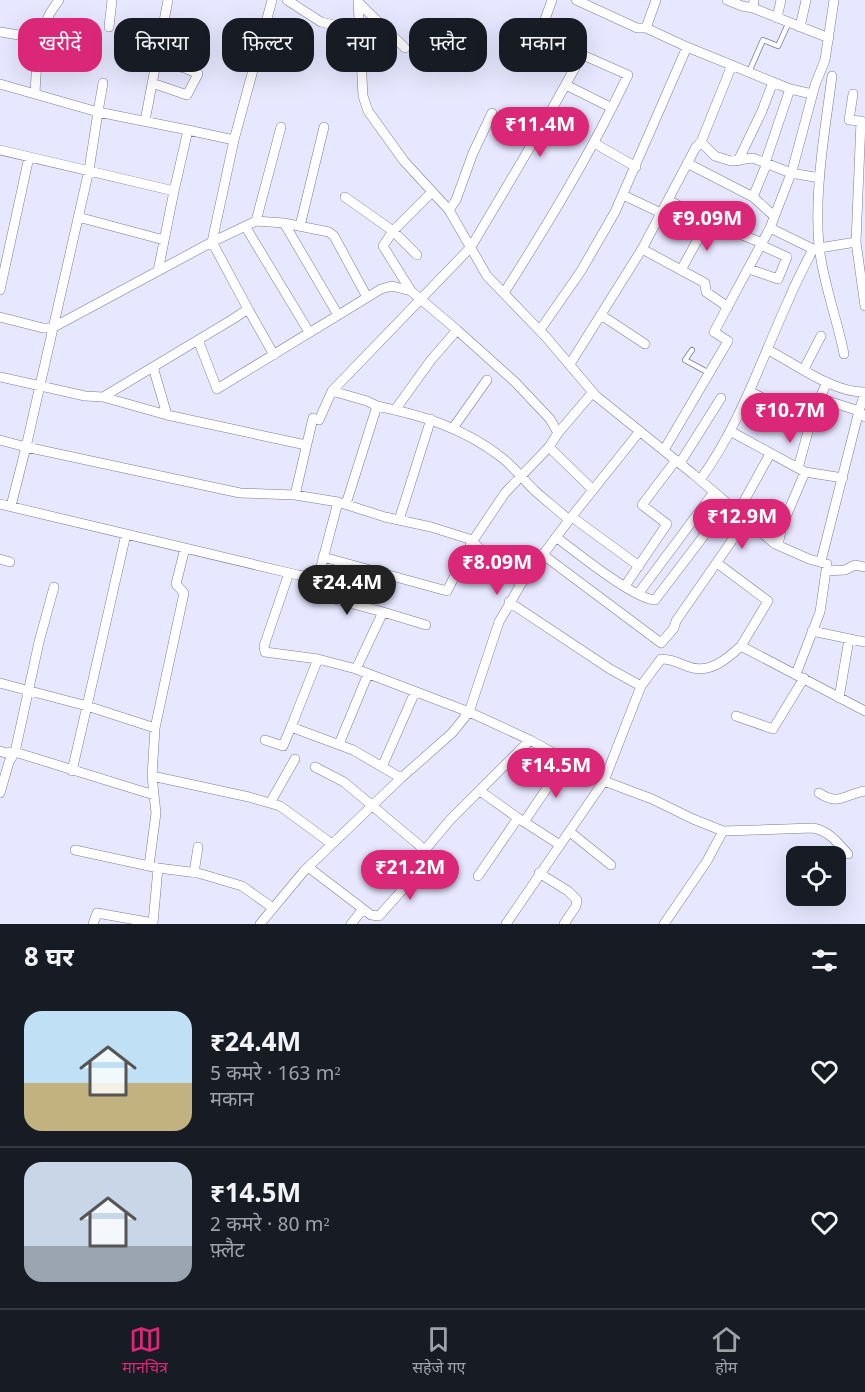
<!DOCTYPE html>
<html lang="hi">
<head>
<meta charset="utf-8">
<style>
  body { margin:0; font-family:Georgia,"Noto Sans Devanagari",serif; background:#242831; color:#f1f3f6; height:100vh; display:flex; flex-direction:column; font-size:22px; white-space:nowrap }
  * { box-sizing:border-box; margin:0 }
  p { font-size:20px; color:#9ea1a6 }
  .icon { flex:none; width:33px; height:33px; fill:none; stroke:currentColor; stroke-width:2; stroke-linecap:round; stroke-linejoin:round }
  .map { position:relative; height:924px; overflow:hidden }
  .panel { display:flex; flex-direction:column; background:#171b24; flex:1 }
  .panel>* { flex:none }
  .banner { position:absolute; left:18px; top:18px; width:830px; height:54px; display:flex; gap:12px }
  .controls { position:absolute; left:786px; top:846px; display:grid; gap:12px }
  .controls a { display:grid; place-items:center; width:60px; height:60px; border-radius:12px; background:#171b24; box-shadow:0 6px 24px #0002; font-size:30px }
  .price { position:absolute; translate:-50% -51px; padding:0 14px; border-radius:21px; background:#db2777; color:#fff; font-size:20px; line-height:39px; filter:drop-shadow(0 2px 3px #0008) }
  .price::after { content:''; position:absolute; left:50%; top:36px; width:18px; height:14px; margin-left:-9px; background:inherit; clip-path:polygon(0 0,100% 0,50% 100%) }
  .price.active { background:#222; color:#fff }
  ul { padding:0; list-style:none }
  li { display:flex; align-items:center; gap:18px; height:150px; padding:0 24px }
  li+li { border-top:2px solid #363941 }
  li span { display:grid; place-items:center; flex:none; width:168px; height:120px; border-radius:18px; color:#555 }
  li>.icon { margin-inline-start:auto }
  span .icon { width:72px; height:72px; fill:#fffc; stroke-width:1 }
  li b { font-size:26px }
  h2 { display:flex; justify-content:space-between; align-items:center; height:72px; padding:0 24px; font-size:26px }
  .pill { padding:0 21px; border-radius:18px; background:#171b24; box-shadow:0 6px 24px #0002; font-size:21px; line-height:54px }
  .pill.active { background:#db2777; color:#fff }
  .menu { display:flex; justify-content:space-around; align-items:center; height:84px; border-top:2px solid #363941; background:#171b24; font-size:16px; color:#9ea1a6 }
  .menu a { display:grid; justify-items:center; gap:3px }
  .menu .active { color:#db2777 }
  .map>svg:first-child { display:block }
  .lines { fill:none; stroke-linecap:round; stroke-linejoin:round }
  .service-casing { stroke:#7b7c96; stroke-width:6 }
  .minor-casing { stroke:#7b7c96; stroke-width:10 }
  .service { stroke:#fff; stroke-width:4.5 }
  .minor { stroke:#fff; stroke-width:9 }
</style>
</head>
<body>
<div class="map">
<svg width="865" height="924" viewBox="0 0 865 924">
  <rect width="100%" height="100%" fill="#e7e7ff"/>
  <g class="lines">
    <!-- service casing -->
    <g class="service-casing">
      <path id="service" d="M749 72 763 40 778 46 789 22
        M692 350 685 360 709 373"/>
    </g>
    <!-- minor casing -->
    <g class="minor-casing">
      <path id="minor" d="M287 0 321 22 360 31
        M358 0 363 96 368 111 404 161 449 210 487 276 546 337 596 396 693 474 775 544 809 559 827 564 820 612 796 674
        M576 0 637 28H646L656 0
        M727 0 742 6 753 8
        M754 0 753 8 829 38
        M359 3 405 48
        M777 18 781 0
        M109 27 112 0
        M800 27 806 0
        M0 32 19 35 38 41 50 13 59 0
        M539 36 552 0
        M687 47 790 89 812 94
        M832 76C825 131 814 190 819 246 823 283 837 318 844 354
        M152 83 187 95 198 74 185 68 156 62
        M0 84 98 112 89 170 26 447 240 493 295 495 338 502 385 517 431 527 469 539 521 584 569 520C558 510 545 500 534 490 523 479 513 466 501 457 464 428 421 415 377 406L346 504
        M566 85 612 108
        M35 93 38 41
        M145 121 168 0
        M188 130 234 140
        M701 142 715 156 731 161 753 158 791 173 820 178
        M594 143 636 167
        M0 150 174 191 188 130 98 112 103 83
        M738 161 762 111 773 82
        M687 163 753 197 774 216
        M765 163 790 89
        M174 191 158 271 212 242 234 140 272 0
        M432 192 393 231 383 246 411 291 457 330
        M623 195 661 213
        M345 197 393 231 417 255
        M753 197 767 163
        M668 200 708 221 762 243
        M449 210 456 200 473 153 492 113
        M78 217 164 240
        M256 221 281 127
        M284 223 329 232 334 236 367 297
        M245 226 309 332
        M300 226 324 127
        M770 228 813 249
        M856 242 865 306
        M642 249 705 283 706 292 728 307
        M749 269 778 279 787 257 761 245
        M681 270 708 221
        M0 290 29 157
        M504 293C549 222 592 151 628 75L526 30
        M248 309 274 355
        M601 315 645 344
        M0 317 43 328H52L158 271
        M540 330 581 271 615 212 687 47 646 28
        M198 340 217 389 381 289 392 286 411 291
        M768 350C796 364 833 393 865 392
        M570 364 642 249 696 147 701 142 732 65
        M804 369 821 336
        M0 377 85 396 103 397 233 319 248 309 212 242 256 221 284 223 338 315
        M332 391 367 401 377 406
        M749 391 809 422 827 382
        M103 397 167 415 153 367
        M819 398 859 411 865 393
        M395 410 431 360 457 330 515 382 550 419 558 433 549 447
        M167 415 306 445
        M319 420 332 391 471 247 542 127 582 55
        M453 428 487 380
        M730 431 805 472 843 478
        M558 433 593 392
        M0 440 26 447 11 506
        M664 450 728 341 714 332 770 228 792 171 815 85 825 60 834 0
        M680 463 721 398
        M798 468 809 428V422
        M700 480C740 425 761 360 789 299 796 282 805 265 813 249L856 242 861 121 849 120 853 94
        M295 495 313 418
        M0 504 298 575 318 578 338 502
        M738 512 770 454
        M572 517 639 566
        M399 520 431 419
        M569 520 640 431
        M556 537C576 552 634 599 655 600L728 504
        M778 545 782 526 805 472
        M542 554 661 643 674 628 676 621 733 539 753 524
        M323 557 447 591 472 542 505 493 549 447 593 490
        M0 559 10 562
        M821 561 859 411 865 417
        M717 563 768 601 741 646 865 711
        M826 571 845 570 855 565 865 567
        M289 573 264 646 265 652 318 659
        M318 578V590L323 596 383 612 356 669
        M625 586 667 524 642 505 676 460
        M54 587 39 642 15 752 154 795 152 776 155 728
        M638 594 714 492
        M509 602 610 669 641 686
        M383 612 426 625
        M812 631 865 642
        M741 646C727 659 710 674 689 667 679 663 672 659 661 659L641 686 604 781 652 799 693 819 723 831 813 828C829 831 837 842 848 854
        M0 683 87 706 126 534
        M839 698 849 639
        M736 716 773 729 804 678
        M265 740 283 746 291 727
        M530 740 604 781 560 845
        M339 744 368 674
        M0 751 5 753 15 752 9 762 0 793
        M382 767 415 692
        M72 771 87 706 155 728 184 593 176 584 185 548
        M152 776 249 797 280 806 332 844
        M819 793C839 806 843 795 865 791
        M270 803 295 759
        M524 822 566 760
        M570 832 611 865
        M75 850 158 868 153 923 97 913 93 924
        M424 851 450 820 530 740 469 712 499 622 521 584
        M149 866 156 813 154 795
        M308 867 371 915 379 916 421 869 424 851 419 845 344 782 315 767
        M158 868 198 873 242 886 273 908
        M194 873 198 847
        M539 873 568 891 577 900 576 906 564 924
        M478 876 518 818 480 791
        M260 924 304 871 401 778 452 733 469 712 356 669 318 659 291 727 353 750 401 778
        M351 924 363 909
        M506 924 560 845 518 818
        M664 924 707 861 723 831"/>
    </g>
    <!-- service -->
    <use href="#service" class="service"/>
    <!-- minor -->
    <use href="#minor" class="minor"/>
  </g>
</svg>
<div class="controls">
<a><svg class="icon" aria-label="locate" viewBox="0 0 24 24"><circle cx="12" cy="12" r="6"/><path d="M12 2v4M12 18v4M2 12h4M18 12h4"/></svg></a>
</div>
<b class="price" style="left:540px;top:158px">₹11.4M</b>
<b class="price" style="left:707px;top:252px">₹9.09M</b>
<b class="price" style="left:790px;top:444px">₹10.7M</b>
<b class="price" style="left:742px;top:550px">₹12.9M</b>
<b class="price" style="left:497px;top:596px">₹8.09M</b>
<b class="price active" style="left:347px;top:616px">₹24.4M</b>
<b class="price" style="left:556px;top:799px">₹14.5M</b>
<b class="price" style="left:410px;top:901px">₹21.2M</b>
<div class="banner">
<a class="pill active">खरीदें</a>
<a class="pill">किराया</a>
<a class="pill">फ़िल्टर</a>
<a class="pill">नया</a>
<a class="pill">फ़्लैट</a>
<a class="pill">मकान</a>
</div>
</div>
<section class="panel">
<h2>8 घर<svg class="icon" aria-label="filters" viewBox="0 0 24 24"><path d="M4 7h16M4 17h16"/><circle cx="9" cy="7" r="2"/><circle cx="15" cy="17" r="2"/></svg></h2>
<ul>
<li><span style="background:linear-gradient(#bfe0f5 60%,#c2b280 0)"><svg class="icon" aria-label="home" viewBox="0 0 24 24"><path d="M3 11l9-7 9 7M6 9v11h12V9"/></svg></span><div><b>₹24.4M</b><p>5 कमरे · 163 m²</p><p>मकान</p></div><svg class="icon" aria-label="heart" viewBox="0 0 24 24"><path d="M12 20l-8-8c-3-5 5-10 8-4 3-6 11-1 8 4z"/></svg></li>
<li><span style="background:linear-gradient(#c9d6e8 70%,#9aa5b1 0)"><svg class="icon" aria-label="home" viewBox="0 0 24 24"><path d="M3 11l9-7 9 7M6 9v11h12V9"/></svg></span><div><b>₹14.5M</b><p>2 कमरे · 80 m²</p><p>फ़्लैट</p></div><svg class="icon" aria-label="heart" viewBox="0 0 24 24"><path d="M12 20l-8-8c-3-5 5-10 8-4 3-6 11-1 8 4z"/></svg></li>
</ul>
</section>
<nav class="menu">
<a class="active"><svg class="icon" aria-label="map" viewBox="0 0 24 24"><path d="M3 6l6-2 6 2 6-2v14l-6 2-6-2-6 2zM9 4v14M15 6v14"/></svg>मानचित्र</a>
<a><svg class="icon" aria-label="saved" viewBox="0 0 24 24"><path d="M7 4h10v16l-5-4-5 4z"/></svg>सहेजे गए</a>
<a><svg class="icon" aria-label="home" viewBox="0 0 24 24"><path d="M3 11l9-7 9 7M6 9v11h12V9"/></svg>होम</a>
</nav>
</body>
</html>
